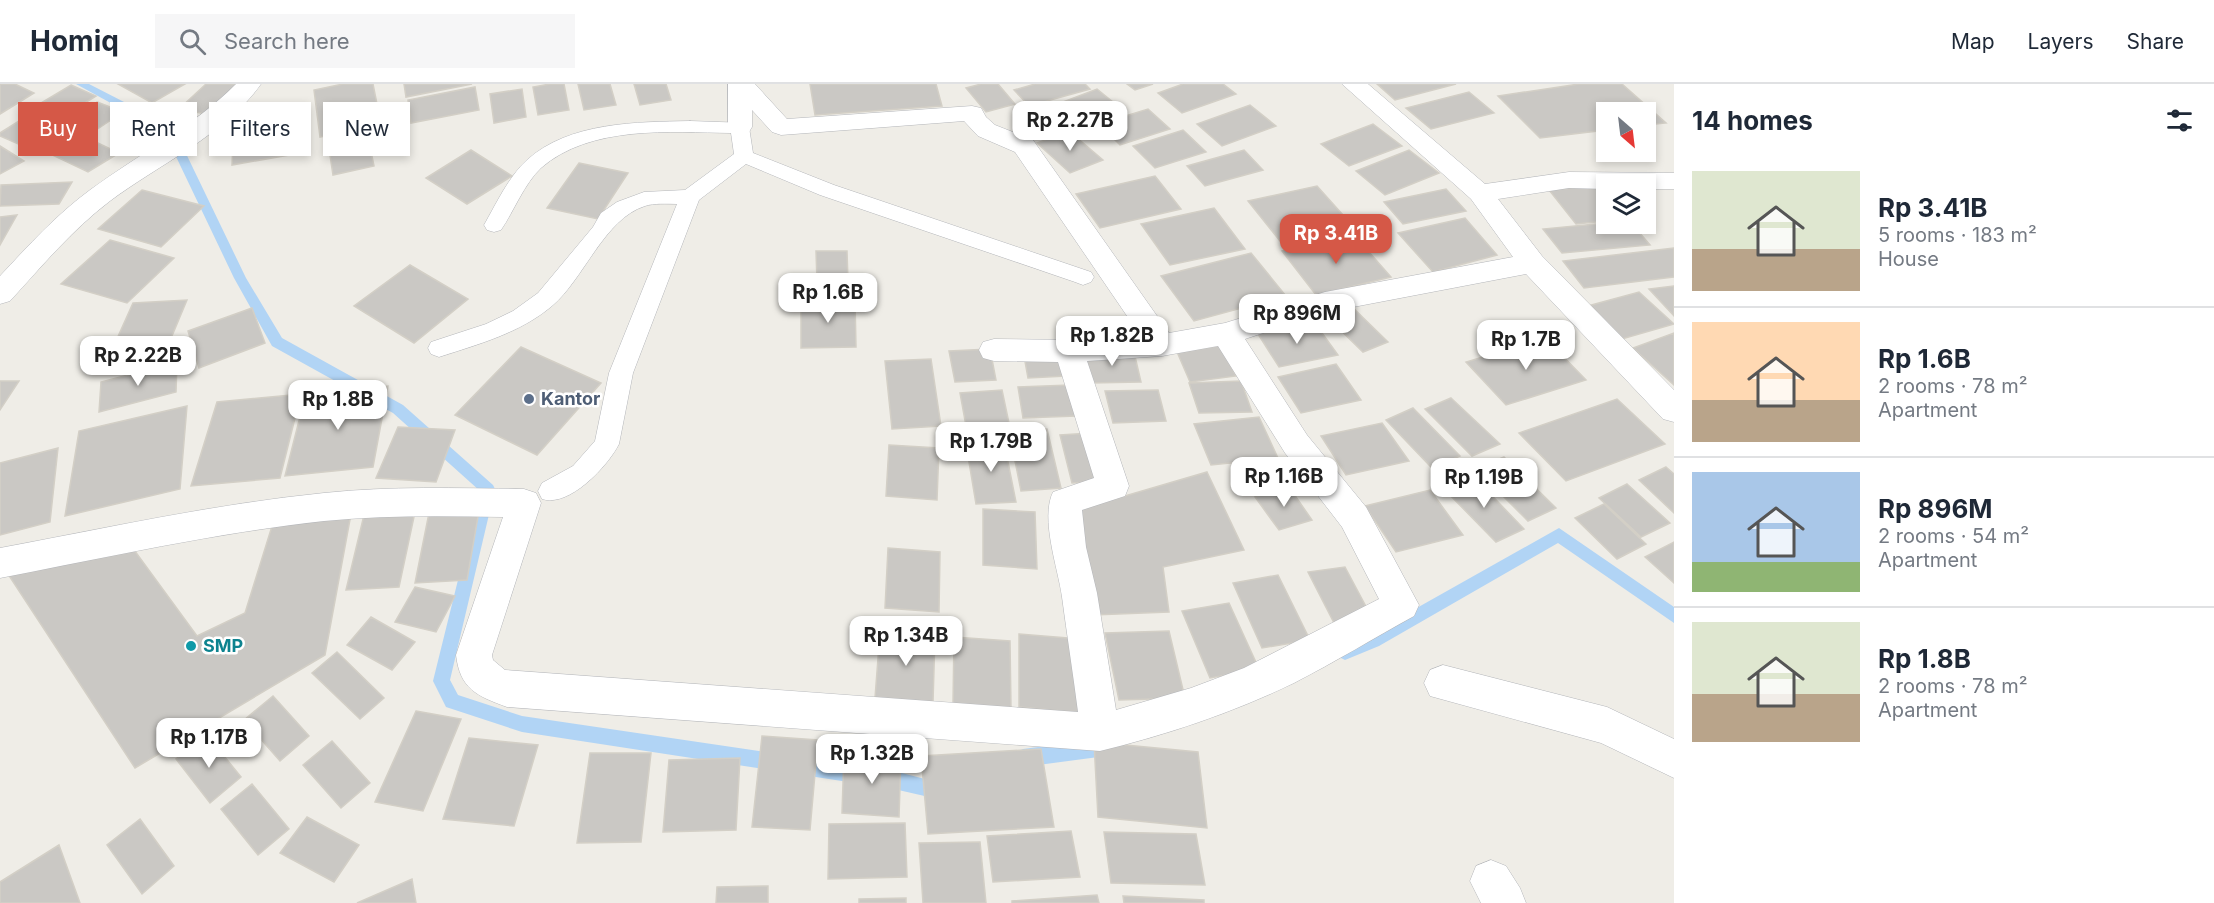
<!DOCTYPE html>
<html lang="en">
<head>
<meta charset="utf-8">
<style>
  body { margin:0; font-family:Inter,sans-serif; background:#f6f6f7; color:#1f2937; height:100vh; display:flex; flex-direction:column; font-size:22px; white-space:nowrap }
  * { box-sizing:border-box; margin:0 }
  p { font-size:20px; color:#747a83 }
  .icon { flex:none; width:33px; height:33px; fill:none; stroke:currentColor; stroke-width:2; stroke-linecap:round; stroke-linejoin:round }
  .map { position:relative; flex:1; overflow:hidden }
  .panel { display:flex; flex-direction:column; background:#fff; width:540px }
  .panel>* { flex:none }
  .guide { position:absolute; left:18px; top:18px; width:570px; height:54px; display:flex; gap:12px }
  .needle { width:39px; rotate:152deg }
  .tools { position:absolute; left:1596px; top:18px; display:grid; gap:12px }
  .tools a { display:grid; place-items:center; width:60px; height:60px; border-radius:0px; background:#fff; box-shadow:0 3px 9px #0003; font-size:30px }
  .price { position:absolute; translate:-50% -51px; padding:0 14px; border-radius:12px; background:#fff; color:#222; font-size:20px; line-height:39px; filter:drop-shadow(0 2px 3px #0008) }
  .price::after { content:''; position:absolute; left:50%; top:36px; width:18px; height:14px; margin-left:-9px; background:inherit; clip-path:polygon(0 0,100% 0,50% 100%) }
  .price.selected { background:#d55847; color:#fff }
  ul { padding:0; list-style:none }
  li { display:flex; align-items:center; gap:18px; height:150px; padding:0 18px }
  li+li { border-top:2px solid #e0e1e3 }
  li span { display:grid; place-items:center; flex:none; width:168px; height:120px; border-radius:0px; color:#555 }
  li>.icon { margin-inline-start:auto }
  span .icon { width:72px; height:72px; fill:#fffc; stroke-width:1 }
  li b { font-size:26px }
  h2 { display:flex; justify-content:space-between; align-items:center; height:72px; padding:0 18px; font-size:26px }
  .chip { padding:0 21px; border-radius:0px; background:#fff; box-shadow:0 3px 9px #0003; font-size:21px; line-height:54px }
  .chip.selected { background:#d55847; color:#fff }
  header { display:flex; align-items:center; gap:36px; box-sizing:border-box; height:84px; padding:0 30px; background:#fff; border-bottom:2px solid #e0e1e3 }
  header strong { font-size:28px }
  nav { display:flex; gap:33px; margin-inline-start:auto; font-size:21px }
  .search { width:420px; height:54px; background:#f6f6f7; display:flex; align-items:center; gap:15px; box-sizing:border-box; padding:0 21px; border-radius:0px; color:#747a83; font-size:22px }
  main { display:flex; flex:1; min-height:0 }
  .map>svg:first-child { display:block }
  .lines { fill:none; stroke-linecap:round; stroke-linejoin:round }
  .stream { fill:#b1d4f5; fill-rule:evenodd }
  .building { fill:#cac8c4; stroke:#d3cfc6; stroke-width:1.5 }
  .lane-casing { stroke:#b4b6ba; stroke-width:1 }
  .street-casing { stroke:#b4b6ba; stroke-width:1 }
  .lane { fill:#fff; fill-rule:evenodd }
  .street { fill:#fff; fill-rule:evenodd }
  .service-dot { fill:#5c6f8a; stroke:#fff; stroke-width:2 }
  .culture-dot { fill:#0f9aa8; stroke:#fff; stroke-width:2 }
  .labels { text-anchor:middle; stroke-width:5; stroke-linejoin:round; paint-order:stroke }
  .service-label { font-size:18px; font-weight:bold; fill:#4e5e75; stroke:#fff; text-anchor:start }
  .culture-label { font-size:18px; font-weight:bold; fill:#0d838f; stroke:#fff; text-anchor:start }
</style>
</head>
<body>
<header>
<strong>Homiq</strong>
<div class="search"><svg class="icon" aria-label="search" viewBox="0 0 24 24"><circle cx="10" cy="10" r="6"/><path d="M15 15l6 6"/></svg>Search here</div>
<nav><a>Map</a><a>Layers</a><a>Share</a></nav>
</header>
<main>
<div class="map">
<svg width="1674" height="819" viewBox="0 0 1674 819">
  <rect width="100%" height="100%" fill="#efede7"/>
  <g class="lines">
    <!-- stream -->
    <path class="stream" d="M76 0H89L126 19 179 55 246 194 282 254 403 321 493 401 495 405 450 596 458 611 522 632 894 687 948 701 951 707 948 713 942 716 894 705 522 648 446 623 433 597 480 407 393 329 272 262 234 194 170 60 118 23Z
      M1559 444 1674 523V539L1558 459 1379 562 1345 576 1339 573 1337 568 1339 563 1367 552Z
      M1106 654 1112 657 1115 663 1112 669 1106 672 1023 683 1017 680 1014 674 1017 668 1023 665Z"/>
  </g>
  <!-- building -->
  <path class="building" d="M0 0H15L34 9 0 30Z
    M118 0H185L152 19Z
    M206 0H244L211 31 179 25Z
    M343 0H373L381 40 320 53 314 6Z
    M404 0H472L406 13Z
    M550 0H564L569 26 538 31 533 3Z
    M578 0H610L616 21 584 26Z
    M634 0H666L671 16 640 21Z
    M810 0H936L942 22 815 31Z
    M981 0H998L1015 20 986 28 966 4Z
    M1035 0H1085L1090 5 1029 22 1014 6Z
    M1127 0H1153L1135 6Z
    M1183 0H1223L1236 10 1182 29 1158 9Z
    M1377 0H1456L1395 16Z
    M1579 0H1622L1666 39 1646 41V28H1606V46L1540 54 1498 12Z
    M71 1 96 12 51 40 26 28Z
    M475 3 479 26 411 39 408 16Z
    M522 5 526 33 494 39 490 10Z
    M1097 5 1124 27 1081 44 1055 21Z
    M1469 8 1494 29 1431 45 1406 24Z
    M97 18 123 28 93 48 67 37Z
    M1250 21 1276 42 1222 62 1197 40Z
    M300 23V69L232 81 234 34Z
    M1148 25 1170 45 1120 61 1099 40Z
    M142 30 168 41 139 61 112 50Z
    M22 35 49 46 25 63 0 52V49Z
    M1373 40 1402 62 1349 82 1321 60Z
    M1183 46 1206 68 1155 84 1133 62Z
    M1069 47 1103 76 1070 89 1037 59Z
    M367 48 374 82 333 91 328 58Z
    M77 49 119 69 88 88 46 68Z
    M0 62 24 77 0 90Z
    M471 66 512 92 467 120 426 94Z
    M1244 66 1263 86 1205 102 1187 82Z
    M1409 66 1439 89 1385 111 1356 87Z
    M579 79 628 89 598 135 547 124Z
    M1155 92 1181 125 1100 144 1076 110Z
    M72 98 59 120 0 122 1 101Z
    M1317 102 1352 141 1280 157 1248 117Z
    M1600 102 1606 110V137L1576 140 1549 106Z
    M1446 105 1466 127 1403 140 1384 118Z
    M142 106 204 122 161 163 98 145Z
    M1214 124 1245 165 1170 181 1141 140Z
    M17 131 0 161V133Z
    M1465 134 1497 171 1433 188 1398 149Z
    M1606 139 1632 140 1650 161 1562 169 1543 145Z
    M1354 151 1391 193 1316 211 1282 167Z
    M110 156 174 174 127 219 61 200Z
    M1674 164V193L1584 204 1563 177Z
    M816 167H847L848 197 817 198Z
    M1251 169 1286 212 1194 237 1161 192Z
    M410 181 468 215 414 259 354 222Z
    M1674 202V232L1649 205Z
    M1639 208 1674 240 1622 255 1588 222Z
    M187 216 164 271 108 275 133 219Z
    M855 216 856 263 801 264V217Z
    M1347 218 1388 258 1363 268 1322 228Z
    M252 224 265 259 199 284 188 247Z
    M1314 238 1338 271 1279 283 1258 250Z
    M1674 249V301L1633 264Z
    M1545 254 1586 296 1506 321 1466 278Z
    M1218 256 1236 292 1190 298 1174 261Z
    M521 263 601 299 537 371 455 331Z
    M990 265 996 296 955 298 949 267Z
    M1134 268 1141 298 1090 299 1083 269Z
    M1061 271 1066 292 1028 294 1024 272Z
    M931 275 941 342 892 345 885 277Z
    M177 278 176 308 99 328 101 298Z
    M1336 280 1361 316 1301 329 1278 293Z
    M0 297H19L0 326Z
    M1241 297 1252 328 1199 329 1189 299Z
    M1070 301 1076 332 1023 334 1018 303Z
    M388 302 373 383 285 392 306 309Z
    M1002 306 1009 339 966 342 960 309Z
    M1158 306 1166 337 1113 339 1105 307Z
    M301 310 280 394 191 402 217 318Z
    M1451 314 1500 360 1472 372 1425 325Z
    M1617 315 1665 360 1566 397 1519 349Z
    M187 322 180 405 65 432 79 347Z
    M1413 324 1460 372 1432 384 1386 336Z
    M1259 333 1278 374 1211 381 1194 340Z
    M1382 339 1409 377 1346 391 1321 352Z
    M398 343 455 346 436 398 376 394Z
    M1047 345 1061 404 1021 407 1009 347Z
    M1091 349 1104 397 1072 399 1060 351Z
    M1004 358 1016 418 976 420 966 360Z
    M889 361 939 364 937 416 886 412Z
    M58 364 50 438 0 451V379Z
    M1504 373 1556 424 1528 437 1476 385Z
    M1666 383 1674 390V429L1639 396Z
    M1207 388 1244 466 1163 483 1169 528 1093 531 1077 426Z
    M1473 392 1524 445 1496 458 1444 405Z
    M1627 400 1670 439 1641 453 1599 414Z
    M1289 403 1312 436 1279 446 1255 413Z
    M1430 406 1463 451 1396 468 1365 422Z
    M1604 420 1646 460 1617 475 1575 434Z
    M480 421 467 496 415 499 430 424Z
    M983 425 1035 428 1037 485 983 481Z
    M415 428 399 503 346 506 364 431Z
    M351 430 325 571 135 684 6 487 132 463 197 552 245 529 273 439Z
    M1674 458V499L1645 473Z
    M888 464 940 468 939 528 885 524Z
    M1345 483 1371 532 1334 539 1308 488Z
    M1278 491 1310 556 1262 564 1233 499Z
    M415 503 455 512 436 548 395 538Z
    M1229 519 1259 585 1210 594 1182 527Z
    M371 533 415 558 392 586 347 561Z
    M1169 547 1185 614 1119 616 1105 549Z
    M880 548 935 552 933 618 875 614Z
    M1019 550 1080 555 1083 629 1019 623Z
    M954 553 1010 557 1011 624 953 620Z
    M337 568 384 614 360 635 312 589Z
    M273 612 309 652 280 677 244 636Z
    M416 627 461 635 423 727 375 718Z
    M207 651 241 693 210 719 176 675Z
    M762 652 818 656 810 746 752 743Z
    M469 654 538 661 514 742 443 735Z
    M332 657 370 699 341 724 303 681Z
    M1094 658 1198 668 1207 744 1098 733Z
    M1041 665 1054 743 928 750 921 672Z
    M590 669H651L641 758 577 759Z
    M844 669 901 672 899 733 842 729Z
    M740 674 736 746 663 748 669 676Z
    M252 700 289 745 258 771 221 725Z
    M307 733 359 761 334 798 280 769Z
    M140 735 174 782 142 810 107 761Z
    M905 739 907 793 828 795 829 740Z
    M1071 747 1080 793 993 798 987 752Z
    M1104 748 1196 750 1205 801 1111 799Z
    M980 758 986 819H923L919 759Z
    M59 761 80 819H0V798Z
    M412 795 416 819H357Z
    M768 802V819H716L717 803Z
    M1097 811 1099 819H1012V817Z
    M1123 812 1204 816V819H1124Z
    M906 814V819H859V815Z"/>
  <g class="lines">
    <!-- lane casing -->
    <g class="lane-casing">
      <path id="lane" d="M690 37 747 39 749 43 753 69 834 101 1091 188 1094 193 1091 198 1083 201 1075 198 820 111 746 80 699 116 633 289 619 360C608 382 569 424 542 415L538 407 542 399 573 382 595 357 609 289 677 120C667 120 654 119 645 122 604 135 584 195 552 222 520 249 479 260 439 273L431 270 428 264 431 258 486 240 513 227 538 209 593 143 601 129 617 118 644 108 685 106 734 70 731 49C671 48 590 41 541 84 524 100 514 127 501 146L494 148 487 146 484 141C496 120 509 92 527 76 569 38 637 38 690 37Z"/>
    </g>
    <!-- street casing -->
    <g class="street-casing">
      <path id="street" d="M236 0H261C226 50 158 81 110 117 72 146 42 182 10 217L0 220V192C29 161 56 131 90 106 139 70 193 43 236 0Z
        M728 0H755L787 35 972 22 981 24 986 33 995 41 1033 56 1169 249 1225 239 1325 208 1513 173 1471 115 1342 0H1368L1485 100 1569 88 1674 89V105H1646V100H1606V105L1569 104 1498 115 1542 172 1674 306V338L1663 335 1526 190 1327 228 1245 255 1307 351 1366 423 1419 521 1414 532C1374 554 1335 578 1294 599 1232 629 1166 651 1100 667L507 623C477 612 460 605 456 571L503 433C443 432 384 431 324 437 215 449 108 473 0 494V464C107 444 215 420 324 409 390 402 457 404 524 405L536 409 541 419 492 571 493 576 505 586 1078 628C1073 589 1067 551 1062 513 1058 484 1040 435 1053 408L1094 394 1058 278 994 277 983 274 979 266 983 258 994 255 1069 256 1140 251 1015 68 978 52 964 37 781 51 772 48 752 26V43L749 48 740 51 731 48 728 43ZM1218 262 1285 369 1342 443 1379 515 1244 584 1191 604 1116 626 1097 509 1086 463 1082 426 1125 412 1129 402 1087 277 1162 272Z
        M1443 581 1607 623 1674 655V694L1601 659 1430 612 1424 599 1430 586Z
        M1491 776 1506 782 1520 804 1526 819H1481L1470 797 1476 782Z"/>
    </g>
    <!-- lane -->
    <use href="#lane" class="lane"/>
    <!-- street -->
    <use href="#street" class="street"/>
  </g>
  <!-- markers -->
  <circle class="service-dot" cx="529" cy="315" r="6"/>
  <circle class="culture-dot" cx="191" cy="562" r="6"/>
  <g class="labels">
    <!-- service labels -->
    <g class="service-label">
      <text x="541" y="321">Kantor</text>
    </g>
    <!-- culture labels -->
    <g class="culture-label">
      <text x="203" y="568">SMP</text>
    </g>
  </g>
</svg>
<div class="tools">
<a><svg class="needle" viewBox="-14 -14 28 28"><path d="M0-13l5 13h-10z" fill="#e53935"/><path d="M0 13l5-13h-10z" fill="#747a83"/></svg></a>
<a><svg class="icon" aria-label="layers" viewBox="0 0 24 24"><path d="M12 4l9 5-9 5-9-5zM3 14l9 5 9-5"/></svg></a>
</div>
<b class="price" style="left:1070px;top:68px">Rp 2.27B</b>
<b class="price selected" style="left:1336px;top:181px">Rp 3.41B</b>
<b class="price" style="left:828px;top:240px">Rp 1.6B</b>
<b class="price" style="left:1297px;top:261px">Rp 896M</b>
<b class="price" style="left:1112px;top:283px">Rp 1.82B</b>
<b class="price" style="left:1526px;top:287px">Rp 1.7B</b>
<b class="price" style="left:138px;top:303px">Rp 2.22B</b>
<b class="price" style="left:338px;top:347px">Rp 1.8B</b>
<b class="price" style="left:991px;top:389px">Rp 1.79B</b>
<b class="price" style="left:1284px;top:424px">Rp 1.16B</b>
<b class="price" style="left:1484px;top:425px">Rp 1.19B</b>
<b class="price" style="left:906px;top:583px">Rp 1.34B</b>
<b class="price" style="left:209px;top:685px">Rp 1.17B</b>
<b class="price" style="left:872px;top:701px">Rp 1.32B</b>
<div class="guide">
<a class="chip selected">Buy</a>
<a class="chip">Rent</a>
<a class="chip">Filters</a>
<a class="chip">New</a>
</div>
</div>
<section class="panel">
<h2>14 homes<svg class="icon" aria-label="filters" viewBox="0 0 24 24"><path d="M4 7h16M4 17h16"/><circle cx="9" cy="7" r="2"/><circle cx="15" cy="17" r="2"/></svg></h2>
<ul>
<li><span style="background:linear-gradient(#dfe7d0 65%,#b9a48a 0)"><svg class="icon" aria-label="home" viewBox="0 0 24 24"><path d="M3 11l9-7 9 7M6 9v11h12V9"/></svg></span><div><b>Rp 3.41B</b><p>5 rooms · 183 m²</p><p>House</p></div></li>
<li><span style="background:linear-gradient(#ffd9b3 65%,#b9a48a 0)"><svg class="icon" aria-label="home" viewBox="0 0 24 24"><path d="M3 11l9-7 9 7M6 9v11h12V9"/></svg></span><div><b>Rp 1.6B</b><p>2 rooms · 78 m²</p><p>Apartment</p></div></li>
<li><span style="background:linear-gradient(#a9c7e8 75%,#8fb573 0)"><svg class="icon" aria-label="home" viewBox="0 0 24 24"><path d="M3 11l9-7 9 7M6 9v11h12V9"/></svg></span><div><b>Rp 896M</b><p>2 rooms · 54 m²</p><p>Apartment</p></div></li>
<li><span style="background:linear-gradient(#dfe7d0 60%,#b9a48a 0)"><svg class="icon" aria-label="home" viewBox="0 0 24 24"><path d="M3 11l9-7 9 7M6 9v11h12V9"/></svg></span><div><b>Rp 1.8B</b><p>2 rooms · 78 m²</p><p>Apartment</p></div></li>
</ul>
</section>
</main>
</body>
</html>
